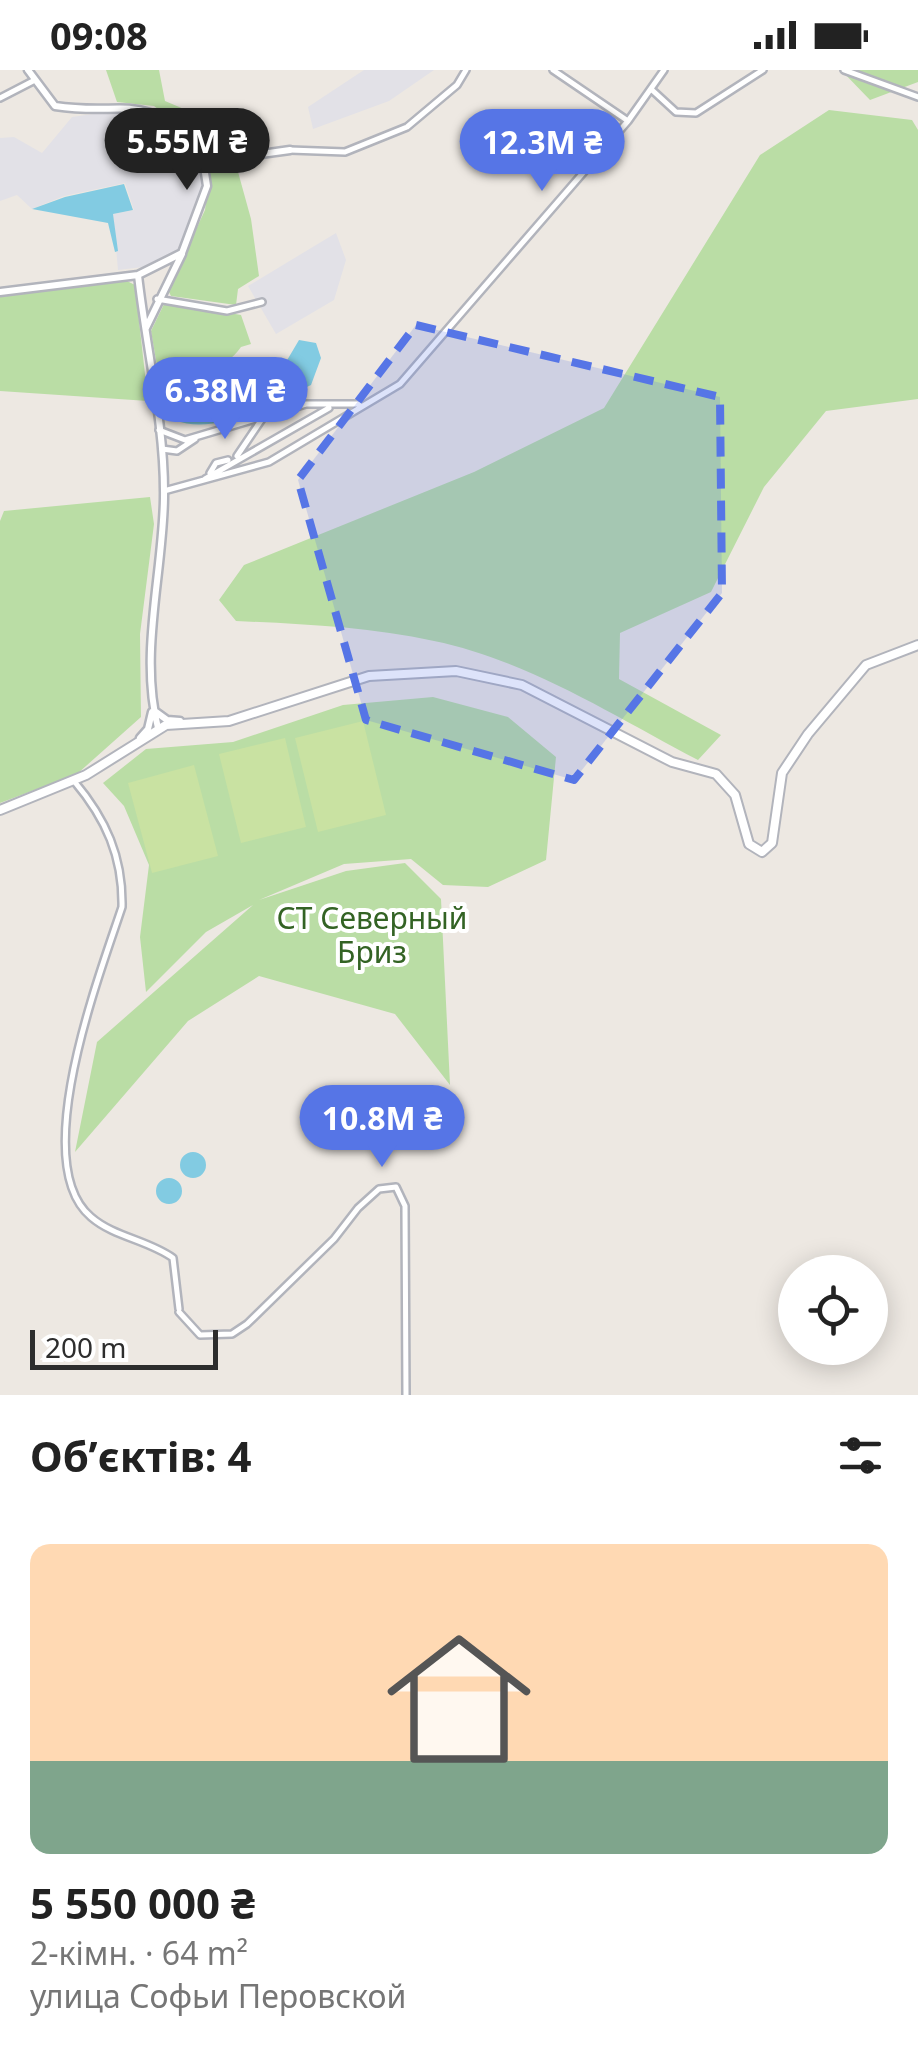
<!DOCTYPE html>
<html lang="uk">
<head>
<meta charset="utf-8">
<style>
  body { margin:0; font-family:"Noto Sans",sans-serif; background:#f2f2f2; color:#222; height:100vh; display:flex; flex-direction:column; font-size:38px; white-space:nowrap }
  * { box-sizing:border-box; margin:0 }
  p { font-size:32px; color:#767676 }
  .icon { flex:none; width:55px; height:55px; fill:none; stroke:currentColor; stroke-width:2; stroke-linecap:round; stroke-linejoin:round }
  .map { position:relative; height:1325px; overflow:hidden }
  .details { display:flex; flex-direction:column; background:#fff; flex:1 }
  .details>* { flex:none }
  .buttons { position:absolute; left:778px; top:1185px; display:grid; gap:20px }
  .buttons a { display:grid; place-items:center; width:110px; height:110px; border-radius:50%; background:#fff; box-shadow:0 5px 25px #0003; font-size:50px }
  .scale { position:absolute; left:30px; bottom:25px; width:188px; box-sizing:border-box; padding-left:10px; border:5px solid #2d2d2d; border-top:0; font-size:28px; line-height:35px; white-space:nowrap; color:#2d2d2d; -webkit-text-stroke:8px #fff; paint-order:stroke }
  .price { position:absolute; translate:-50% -85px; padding:0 22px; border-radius:35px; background:#5675e6; color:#fff; font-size:32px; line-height:65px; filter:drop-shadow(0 2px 5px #0008) }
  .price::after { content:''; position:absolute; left:50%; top:60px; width:30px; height:22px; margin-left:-15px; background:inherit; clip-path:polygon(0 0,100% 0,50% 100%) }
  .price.active { background:#222; color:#fff }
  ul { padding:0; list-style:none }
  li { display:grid; align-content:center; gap:20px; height:530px; padding:0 30px }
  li+li { border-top:2px solid #e0e0e0 }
  li span { display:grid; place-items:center; height:310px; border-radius:20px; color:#555 }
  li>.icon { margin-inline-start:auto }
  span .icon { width:180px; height:180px; fill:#fffc; stroke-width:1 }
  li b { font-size:42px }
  h2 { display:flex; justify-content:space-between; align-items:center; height:120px; padding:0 30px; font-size:42px }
  .status { display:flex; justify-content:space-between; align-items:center; height:70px; padding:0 50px; background:#fff; direction:ltr }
  .status svg { height:28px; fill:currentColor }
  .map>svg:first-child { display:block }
  .industrial { fill:#e2e1e7 }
  .green { fill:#badda5 }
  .pitch { fill:#c9e2a2 }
  .water { fill:#82cbe2 }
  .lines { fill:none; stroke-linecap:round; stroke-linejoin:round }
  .minor-casing { stroke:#b2b4bc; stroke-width:10 }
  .tertiary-casing { stroke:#b2b4bc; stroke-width:11 }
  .secondary-casing { stroke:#b2b4bc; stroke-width:12 }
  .minor { stroke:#fff; stroke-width:5 }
  .tertiary { stroke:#fff; stroke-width:6 }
  .secondary { stroke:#fff; stroke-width:8 }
  .marked { fill:#5675e6; fill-opacity:0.2; stroke:#5675e6; stroke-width:8; stroke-dasharray:20 12; stroke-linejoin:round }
  .labels { text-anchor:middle; stroke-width:8; stroke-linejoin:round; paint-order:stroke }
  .park-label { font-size:30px; fill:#336324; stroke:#fff }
</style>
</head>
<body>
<div class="status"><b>09:08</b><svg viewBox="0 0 49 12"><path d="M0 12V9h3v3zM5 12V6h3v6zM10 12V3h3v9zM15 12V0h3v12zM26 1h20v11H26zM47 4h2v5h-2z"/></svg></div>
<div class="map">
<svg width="918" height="1325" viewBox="0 0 918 1325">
  <rect width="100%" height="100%" fill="#ede8e2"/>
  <!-- industrial -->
  <path class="industrial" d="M364 0H434L389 31 313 59 308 37Z
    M136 38 192 73 203 115 179 180 143 197 118 200 113 144 134 140 125 113 64 126 32 139 17 125 0 131V68L14 67 42 83 72 47Z
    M336 163 346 190 334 230 276 264 248 216Z"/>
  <!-- green -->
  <path class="green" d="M106 0H159L165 31 191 42 194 66 154 36 117 32Z
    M841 0H918V12L870 30Z
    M829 40 912 50 918 60V329L826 341 764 417 711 522 620 563 619 609 721 665 698 690C614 646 527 590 434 571 369 557 303 554 236 551L219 530 244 495 474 402 604 338 760 85Z
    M235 91 251 149 259 206 238 219 236 235 171 226 168 220 205 140 209 103 223 93Z
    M125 210 135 215 148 331 0 321V227Z
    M165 232 241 245 251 274 241 277C224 301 201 303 174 308L169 323 162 325 151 261Z
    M150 427 154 454 140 564 141 647 77 704 0 733V451L4 441Z
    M433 627 508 647 556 687 546 790 488 817 443 815 411 789 344 794 259 830 346 801 405 793 441 829 450 1015 395 944 259 906 188 951 75 1082 97 972 253 835 206 862 146 922 140 867 149 795 124 736 103 713 146 679 233 672 343 635Z"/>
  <!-- pitch -->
  <path class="pitch" d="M363 651 386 745 318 762 295 668Z
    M285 668 306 757 241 773 219 684Z
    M194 695 218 786 152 803 128 713Z"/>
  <!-- water -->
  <path class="water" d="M124 114 133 140 113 144 118 181 115 182 108 153 32 139 65 127Z
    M299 270 316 273 321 288 311 315C273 332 215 367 175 350L169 328 175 309 208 304 230 294 255 305 286 292Z
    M180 1095a13 13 0 1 1 26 0a13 13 0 1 1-26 0Z
    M156 1121a13 13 0 1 1 26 0a13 13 0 1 1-26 0Z"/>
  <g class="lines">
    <!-- minor casing -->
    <g class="minor-casing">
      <path id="minor" d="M553 0 628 51
        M844 0 918 27
        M651 19 676 42 696 43 763 0
        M0 28 35 10
        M290 80 345 82 407 57 457 15 466 0
        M157 229 227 241 262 232
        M159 360 185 370 306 334H359
        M162 379 177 381 195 369
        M237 386 262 349
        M210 403 216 393 228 390
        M205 409 329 338
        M164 421 269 392 400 314 628 51 664 0
        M74 711C106 749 123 787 122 837 100 904 27 1093 91 1147 114 1167 148 1170 173 1188L179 1239
        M179 1242 200 1265 232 1264 247 1254 334 1169 358 1138 379 1119 396 1117 405 1136 406 1325"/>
    </g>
    <!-- tertiary casing -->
    <g class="tertiary-casing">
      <path id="tertiary" d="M204 92 290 80
        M138 205C146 278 165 354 164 428 163 503 139 584 158 658
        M0 222 138 205 182 183 207 116 201 77C135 19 128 47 55 36L28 0
        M146 258 182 184
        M156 642 167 650 180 651
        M140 668 148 659 152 642"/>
    </g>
    <!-- secondary casing -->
    <g class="secondary-casing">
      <path id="secondary" d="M0 740 86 705 166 655 229 651 369 606 456 601 522 615 672 692 716 704 735 725 749 774 762 782 772 773 782 703 808 664 866 595 918 575"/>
    </g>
    <!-- minor -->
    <use href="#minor" class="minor"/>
    <!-- tertiary -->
    <use href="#tertiary" class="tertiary"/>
    <!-- secondary -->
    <use href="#secondary" class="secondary"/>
  </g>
  <!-- marked area -->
  <path class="marked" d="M416 255 720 327 722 523 574 710 366 650 298 410Z"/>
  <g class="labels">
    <!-- park labels -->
    <g class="park-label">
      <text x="372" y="859">СТ Северный<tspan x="372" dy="34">Бриз</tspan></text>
    </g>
  </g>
</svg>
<div class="buttons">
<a><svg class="icon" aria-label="locate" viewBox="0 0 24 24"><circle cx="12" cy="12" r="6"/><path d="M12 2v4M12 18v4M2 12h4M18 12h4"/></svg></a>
</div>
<div class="scale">200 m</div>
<b class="price active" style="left:187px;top:123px">5.55M ₴</b>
<b class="price" style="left:542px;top:124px">12.3M ₴</b>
<b class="price" style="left:225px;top:372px">6.38M ₴</b>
<b class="price" style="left:382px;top:1100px">10.8M ₴</b>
</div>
<section class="details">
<h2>Об’єктів: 4<svg class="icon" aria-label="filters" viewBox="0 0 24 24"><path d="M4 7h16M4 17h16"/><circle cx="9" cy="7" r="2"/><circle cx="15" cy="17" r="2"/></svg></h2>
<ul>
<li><span style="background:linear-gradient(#ffd9b3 70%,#7fa58c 0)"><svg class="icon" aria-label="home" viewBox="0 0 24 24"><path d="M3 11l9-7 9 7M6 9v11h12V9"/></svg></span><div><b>5 550 000 ₴</b><p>2-кімн. · 64 m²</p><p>улица Софьи Перовской</p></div></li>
</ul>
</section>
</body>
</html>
